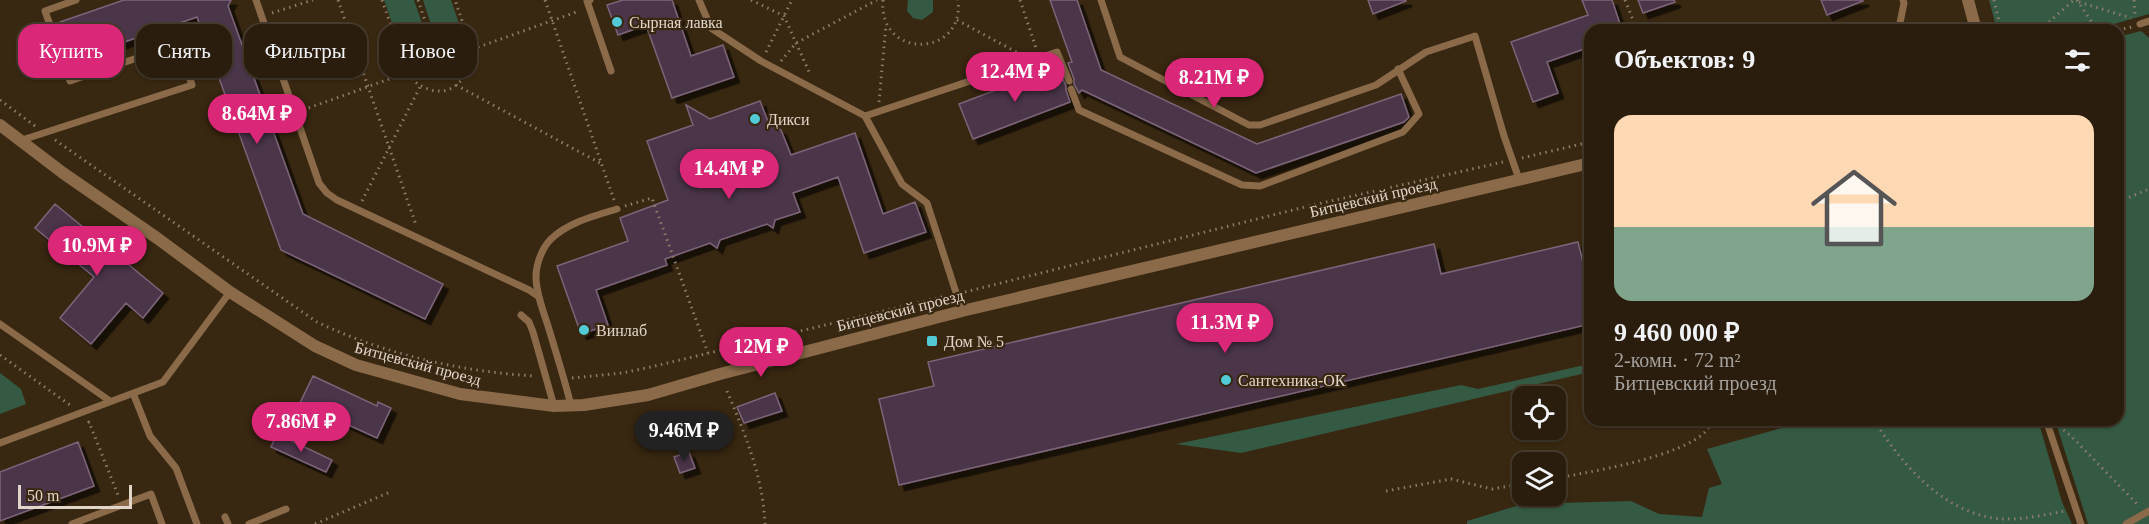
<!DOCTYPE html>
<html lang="ru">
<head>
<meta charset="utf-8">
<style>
  body { margin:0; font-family:Georgia,serif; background:#362a1b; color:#f1f3f6; height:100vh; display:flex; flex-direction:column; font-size:22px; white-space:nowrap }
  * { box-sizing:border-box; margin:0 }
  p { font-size:20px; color:#a5a29d }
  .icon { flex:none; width:33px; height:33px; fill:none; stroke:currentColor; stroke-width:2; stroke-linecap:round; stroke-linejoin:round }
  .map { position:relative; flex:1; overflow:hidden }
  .side { position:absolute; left:1584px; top:24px; width:540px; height:402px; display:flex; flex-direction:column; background:#2a1d0d; border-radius:18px; box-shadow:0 2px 4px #0004,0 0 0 2px #463b2e }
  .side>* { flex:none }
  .top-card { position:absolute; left:18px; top:24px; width:570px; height:54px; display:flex; gap:12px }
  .controls { position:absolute; left:1512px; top:386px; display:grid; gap:12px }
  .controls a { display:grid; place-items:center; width:54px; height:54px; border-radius:12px; background:#2a1d0d; box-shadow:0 2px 4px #0004,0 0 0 2px #463b2e; font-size:30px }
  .scale { position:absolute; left:18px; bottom:15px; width:114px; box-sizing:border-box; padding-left:6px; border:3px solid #e1d6c9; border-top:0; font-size:16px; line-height:21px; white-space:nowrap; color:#e1d6c9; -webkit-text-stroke:4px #382711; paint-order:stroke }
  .price { position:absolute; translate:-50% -51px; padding:0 14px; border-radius:21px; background:#db2777; color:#fff; font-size:20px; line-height:39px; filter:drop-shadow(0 2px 3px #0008) }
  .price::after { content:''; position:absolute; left:50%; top:36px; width:18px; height:14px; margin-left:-9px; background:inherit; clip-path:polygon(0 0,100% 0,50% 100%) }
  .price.selected { background:#222; color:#fff }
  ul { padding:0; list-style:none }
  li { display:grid; align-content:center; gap:12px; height:318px; padding:0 30px }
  li span { display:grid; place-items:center; height:186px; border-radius:18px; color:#555 }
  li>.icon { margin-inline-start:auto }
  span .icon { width:108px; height:108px; fill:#fffc; stroke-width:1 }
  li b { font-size:26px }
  h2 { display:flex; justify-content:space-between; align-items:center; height:72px; padding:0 30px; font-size:26px }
  .chip { padding:0 21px; border-radius:18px; background:#2a1d0d; box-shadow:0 2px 4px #0004,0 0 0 2px #463b2e; font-size:21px; line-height:54px }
  .chip.selected { background:#db2777; color:#fff }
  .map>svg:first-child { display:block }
  .green { fill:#355a44 }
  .building { fill:#4b3548; stroke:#7c6479; stroke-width:1.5; filter:url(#shadow) }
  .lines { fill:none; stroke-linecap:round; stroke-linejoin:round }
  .path { stroke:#8a7c6a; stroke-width:3; stroke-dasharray:1.5 4.5; stroke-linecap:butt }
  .service { stroke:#8a6a49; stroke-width:7 }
  .minor { stroke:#8a6a49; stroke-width:12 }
  .poi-dot { fill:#52cbd7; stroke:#382711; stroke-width:2 }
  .labels { text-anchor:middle; stroke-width:4.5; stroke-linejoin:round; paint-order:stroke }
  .poi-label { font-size:16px; fill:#e1d6c9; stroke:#382711; text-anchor:start }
  .street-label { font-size:16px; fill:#e1d6c9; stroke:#382711 }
</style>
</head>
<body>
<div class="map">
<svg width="2149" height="524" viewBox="0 0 2149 524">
  <defs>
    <filter id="shadow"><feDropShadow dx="5.5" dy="5.5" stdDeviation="0" flood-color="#0009"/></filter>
  </defs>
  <rect width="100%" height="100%" fill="#382711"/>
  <!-- green -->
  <path class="green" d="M384 0H414L434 58 408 68Z
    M423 0H451L467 47 441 56Z
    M908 0H933V12L922 20 913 18 907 11Z
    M1989 0H2149V14L2093 30H1997Z
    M2141 31 2149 38V524H2088L2055 420H2118V37Z
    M1580 366 1590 367V372L1241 453 1176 444 1461 385 1478 389Z
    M0 373 21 389 26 404 0 414Z
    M1810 420H2038L2062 502 2072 524H1467V521L1523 504 1631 501 1659 514 1702 517 1709 488 1722 484 1707 449Z"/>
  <!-- building -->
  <path class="building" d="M124 0H231L228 6 303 214 443 284 425 319 281 250 197 17 72 60 60 22Z
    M623 0H672L691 56 723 45 734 77 672 98 646 25 618 35 607 5Z
    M1050 0H1077L1101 70 1257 144 1401 94 1409 117 1404 122 1256 173 1082 90 1079 93 1074 84V79L1068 63 1072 62Z
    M1368 0H1406V1L1373 14Z
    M1582 0H1612L1622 30H1590V47L1547 62 1558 93 1533 102 1511 42 1588 15Z
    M1638 0H1674L1675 2 1643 13Z
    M1821 0H1863V1L1827 15Z
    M1057 67 1066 86V90L1070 102 973 139 959 104Z
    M760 101 769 124 781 130 791 155 855 133 883 214 915 202 926 232 864 253 838 177 793 193 800 212 775 220 773 228 767 224 720 240 717 248 710 243 665 259 667 265 596 290 608 325 581 334 557 266 628 241 620 218 668 200 647 141 693 125 686 105 710 119Z
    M55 204 163 293 143 318 126 303 91 344 60 318 94 277 35 228Z
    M1578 242 1590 291V324L899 485 879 399 934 386 928 362 1434 244 1441 274Z
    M313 376 377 406 378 402 391 408 377 438 300 403Z
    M775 393 782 411 744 423 737 407Z
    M277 434 332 460 326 472 271 447Z
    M78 442 94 486 0 521V472Z
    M689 452 695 468 680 473 674 457Z"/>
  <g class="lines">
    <!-- path -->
    <path class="path" d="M338 0 416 225
      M382 0C388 18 395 35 401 53 403 60 405 69 409 75 417 87 436 95 450 89 466 81 470 66 472 50L455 0
      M418 0 439 62
      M545 0 614 200
      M751 0 784 16 810 74
      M883 0C878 60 965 58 958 0
      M1020 0 1036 48
      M1625 0 1637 30
      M1994 0 2001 30
      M2077 0 2097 30
      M2134 0 2135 16
      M2079 2 2131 18
      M272 13 313 0
      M957 20 1018 53
      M2040 30 2074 0
      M2118 30 2132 27
      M766 52 792 0
      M781 61 796 43 877 0
      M456 85 600 163
      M0 100 35 126
      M879 102 886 25
      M303 110 579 11
      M55 140 317 322C384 354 461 372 536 376
      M1522 158 1590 142
      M362 201 421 85
      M2118 202 2149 189
      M625 206 652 198 708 353
      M965 292 1309 206 1503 162
      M0 355 70 405
      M572 378 622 373 655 366 946 296
      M727 391C745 434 763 477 765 524
      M1759 420 1760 426 1782 420
      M1874 420C1902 465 1944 514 2001 519 2021 520 2045 515 2065 511
      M88 423 89 422 118 495
      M2059 426 2072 437 2139 506
      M1556 478C1591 472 1680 457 1705 432 1708 429 1710 424 1711 420
      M1386 491 1451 479 1492 489 1522 484
      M315 524 390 492"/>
    <!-- service -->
    <path class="service" d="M256 0 319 183 327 193 337 200 529 290 539 297
      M590 0 587 1 611 71
      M699 0 711 28 761 61 865 116
      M1101 0 1120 57 1249 125H1260L1376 85 1426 52 1475 36 1504 136 1519 179
      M2140 24 2149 21
      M1891 30 1899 28 1904 3 1903 0
      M1071 89 1079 110 1242 185 1260 186 1403 132 1419 114 1398 69
      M19 141 192 85 178 44 70 81 45 11 76 0
      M962 311 927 203 902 184 865 116 1057 52 1069 81
      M521 315 529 322 533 332 554 406
      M0 324 110 401
      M133 393 150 436 176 468 197 524
      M571 405C564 378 556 352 548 326 543 310 536 293 536 277 536 264 542 248 551 239 569 222 594 216 617 209
      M2046 420 2081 524
      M0 443 163 382 230 292
      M225 517 228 524
      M72 524 151 494 162 524
      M249 524 286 509
      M2126 524 2149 511"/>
    <!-- minor -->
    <path class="minor" d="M1968 0 1976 30
      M0 125 63 173 157 238 230 292 315 346 356 365 460 394 554 406 584 405 648 395 720 374 962 311 1590 163"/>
  </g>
  <!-- markers -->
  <g class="poi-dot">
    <circle cx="617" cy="22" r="6"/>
    <circle cx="755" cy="119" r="6"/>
    <circle cx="584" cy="330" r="6"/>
    <rect x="926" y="335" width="12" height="12" rx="3"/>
    <circle cx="1226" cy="380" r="6"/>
  </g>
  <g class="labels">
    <!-- poi labels -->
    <g class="poi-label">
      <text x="629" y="28">Сырная лавка</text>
      <text x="767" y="125">Дикси</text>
      <text x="596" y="336">Винлаб</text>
      <text x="944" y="347">Дом № 5</text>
      <text x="1238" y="386">Сантехника-ОК</text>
    </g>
    <!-- street labels -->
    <g class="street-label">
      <text transform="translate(1373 197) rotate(-13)" y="6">Битцевский проезд</text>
      <text transform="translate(900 310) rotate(-14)" y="6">Битцевский проезд</text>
      <text transform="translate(418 363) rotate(15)" y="6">Битцевский проезд</text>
    </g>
  </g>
</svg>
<div class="controls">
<a><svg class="icon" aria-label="locate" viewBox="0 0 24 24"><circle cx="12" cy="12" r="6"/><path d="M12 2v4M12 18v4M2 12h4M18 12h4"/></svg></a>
<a><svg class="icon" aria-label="layers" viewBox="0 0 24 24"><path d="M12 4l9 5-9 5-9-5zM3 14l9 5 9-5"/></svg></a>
</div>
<div class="scale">50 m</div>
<b class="price" style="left:1015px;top:103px">12.4M ₽</b>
<b class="price" style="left:1214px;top:109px">8.21M ₽</b>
<b class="price" style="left:257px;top:145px">8.64M ₽</b>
<b class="price" style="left:729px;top:200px">14.4M ₽</b>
<b class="price" style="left:97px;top:277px">10.9M ₽</b>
<b class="price" style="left:1225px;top:354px">11.3M ₽</b>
<b class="price" style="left:761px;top:378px">12M ₽</b>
<b class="price" style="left:301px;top:453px">7.86M ₽</b>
<b class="price selected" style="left:684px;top:462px">9.46M ₽</b>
<div class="top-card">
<a class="chip selected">Купить</a>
<a class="chip">Снять</a>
<a class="chip">Фильтры</a>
<a class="chip">Новое</a>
</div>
<section class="side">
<h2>Объектов: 9<svg class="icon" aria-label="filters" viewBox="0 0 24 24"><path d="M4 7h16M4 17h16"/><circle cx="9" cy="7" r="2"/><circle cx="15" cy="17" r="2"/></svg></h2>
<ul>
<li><span style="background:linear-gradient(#ffd9b3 60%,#7fa58c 0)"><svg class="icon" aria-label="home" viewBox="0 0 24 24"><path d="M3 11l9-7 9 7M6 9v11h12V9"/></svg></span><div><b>9 460 000 ₽</b><p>2-комн. · 72 m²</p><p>Битцевский проезд</p></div></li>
</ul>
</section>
</div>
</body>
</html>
